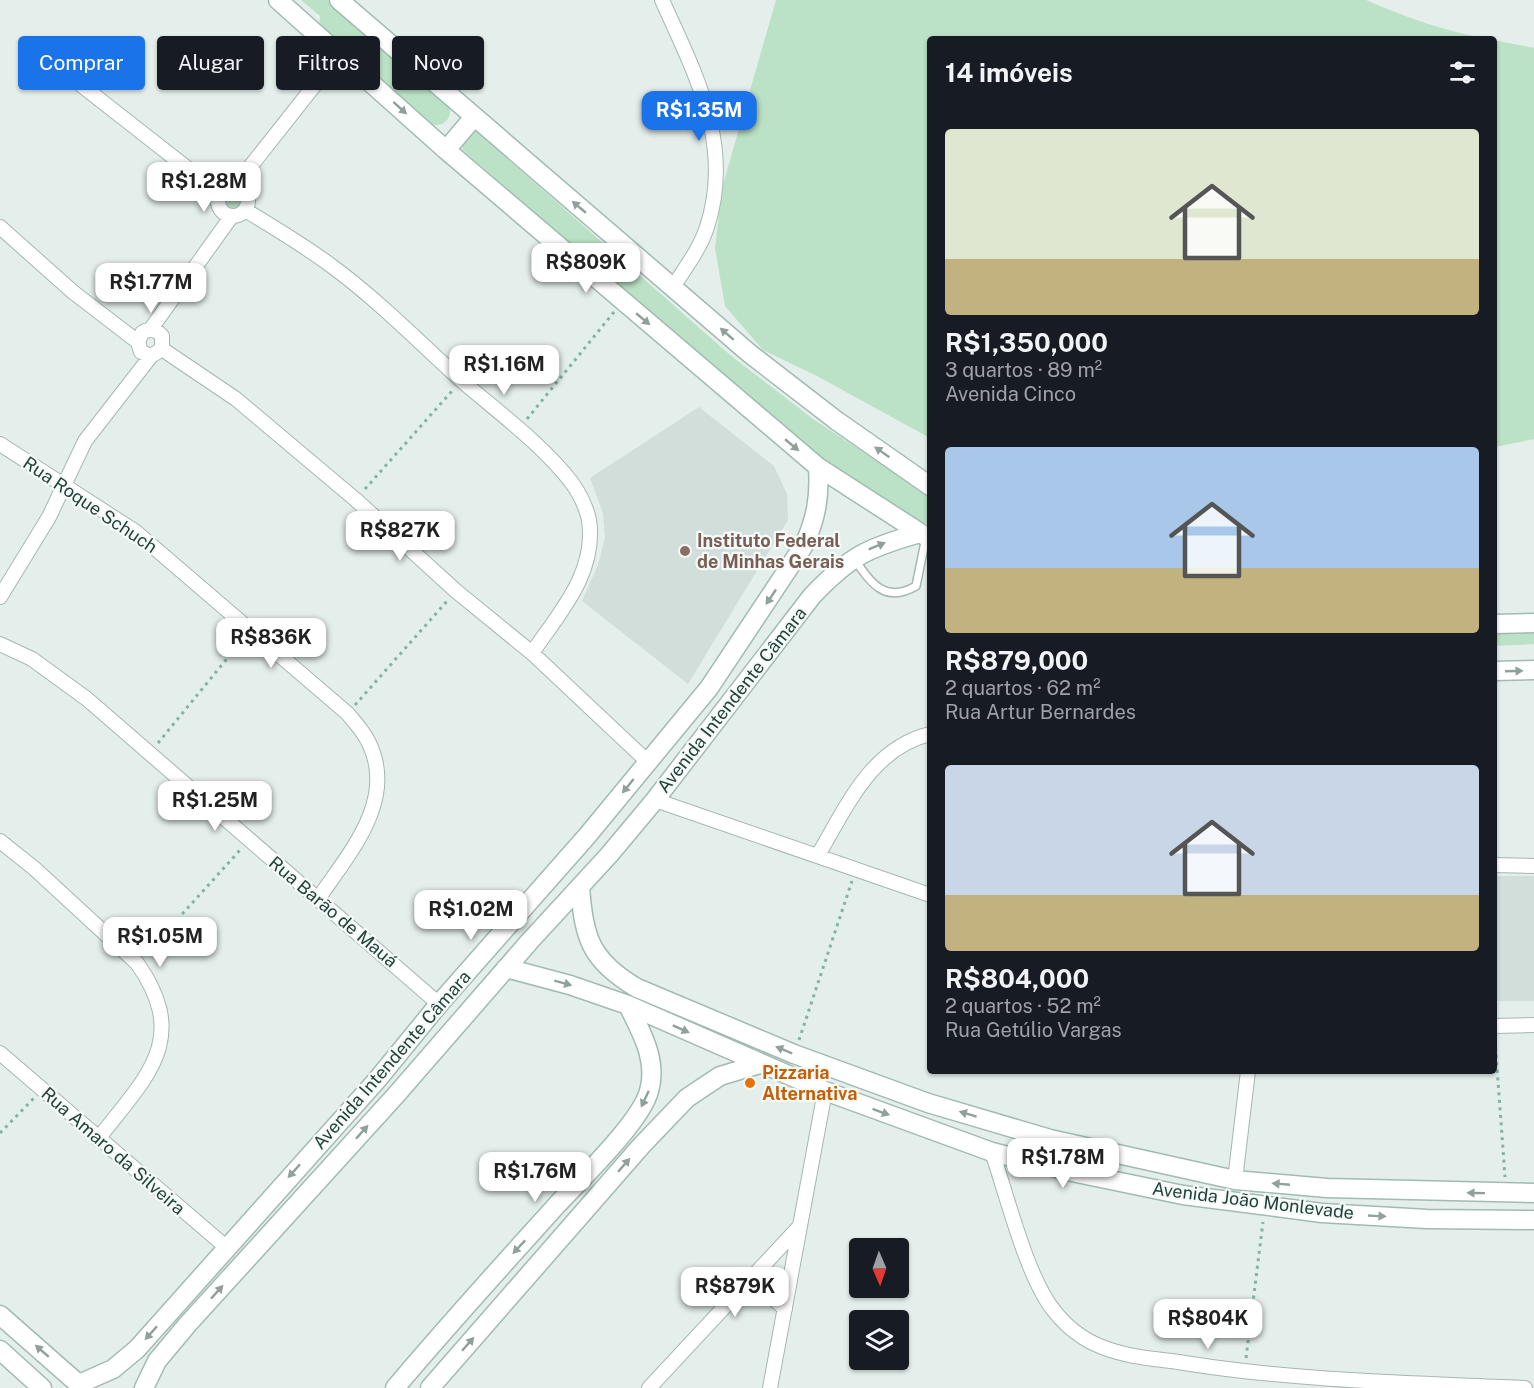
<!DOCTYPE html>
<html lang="pt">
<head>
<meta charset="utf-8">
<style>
  body { margin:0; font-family:"Public Sans",sans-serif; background:#20242c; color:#f1f3f6; height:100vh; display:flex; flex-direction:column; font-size:22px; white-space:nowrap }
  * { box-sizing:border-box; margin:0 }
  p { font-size:20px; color:#9ea1a6 }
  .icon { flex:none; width:33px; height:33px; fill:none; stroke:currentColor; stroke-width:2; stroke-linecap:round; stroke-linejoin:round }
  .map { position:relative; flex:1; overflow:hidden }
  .drawer { position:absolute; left:927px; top:36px; width:570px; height:1038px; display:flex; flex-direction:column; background:#171b24; border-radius:6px; box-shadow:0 2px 4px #0004 }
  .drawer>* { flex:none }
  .top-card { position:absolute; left:18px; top:36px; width:570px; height:54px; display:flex; gap:12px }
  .needle { width:39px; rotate:178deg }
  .fabs { position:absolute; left:849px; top:1238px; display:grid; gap:12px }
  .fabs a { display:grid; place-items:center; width:60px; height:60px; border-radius:6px; background:#171b24; box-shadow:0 2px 4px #0004; font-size:30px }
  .price { position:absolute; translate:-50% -51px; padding:0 14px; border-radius:12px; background:#fff; color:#222; font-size:20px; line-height:39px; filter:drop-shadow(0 2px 3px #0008) }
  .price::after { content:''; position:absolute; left:50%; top:36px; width:18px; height:14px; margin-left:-9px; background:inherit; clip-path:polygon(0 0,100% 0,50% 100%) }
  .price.on { background:#1a73e8; color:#fff }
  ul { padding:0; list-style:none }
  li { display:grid; align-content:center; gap:12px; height:318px; padding:0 18px }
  li span { display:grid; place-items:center; height:186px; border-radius:6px; color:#555 }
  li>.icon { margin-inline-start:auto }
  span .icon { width:108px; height:108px; fill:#fffc; stroke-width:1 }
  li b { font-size:26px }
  h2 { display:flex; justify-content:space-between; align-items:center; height:72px; padding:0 18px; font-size:26px }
  .pill { padding:0 21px; border-radius:6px; background:#171b24; box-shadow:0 2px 4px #0004; font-size:21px; line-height:54px }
  .pill.on { background:#1a73e8; color:#fff }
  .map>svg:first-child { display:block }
  .built { fill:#d2ded9 }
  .green { fill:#bbe1c6 }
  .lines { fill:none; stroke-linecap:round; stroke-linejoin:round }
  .lane-casing { stroke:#a6b7b2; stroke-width:10 }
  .street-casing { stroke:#a6b7b2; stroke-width:16 }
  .secondary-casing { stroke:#a1bbb2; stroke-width:21 }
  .path { stroke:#82b4a6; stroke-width:3; stroke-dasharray:3 4.5; stroke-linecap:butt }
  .lane { stroke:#fff; stroke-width:7 }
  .street { stroke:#fff; stroke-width:14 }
  .secondary { stroke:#fff; stroke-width:18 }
  .oneway { fill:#90a09c }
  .education-dot { fill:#8d6e63; stroke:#f5faf8; stroke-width:2 }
  .food-dot { fill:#e8710a; stroke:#f5faf8; stroke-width:2 }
  .labels { text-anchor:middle; stroke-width:4.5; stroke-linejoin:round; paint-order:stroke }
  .street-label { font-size:18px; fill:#22413a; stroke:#f5faf8 }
  .education-label { font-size:18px; font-weight:bold; fill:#785e54; stroke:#f5faf8; text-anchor:start }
  .food-label { font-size:18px; font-weight:bold; fill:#c56008; stroke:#f5faf8; text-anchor:start }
</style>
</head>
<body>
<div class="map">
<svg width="1534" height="1388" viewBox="0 0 1534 1388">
  <rect width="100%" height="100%" fill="#e4eeea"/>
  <!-- built -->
  <path class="built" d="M699 407 774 466 787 494 788 520 688 684 582 601 598 565 605 538 603 513 590 478Z
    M1494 876H1534V1001H1494Z"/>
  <!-- green -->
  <path class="green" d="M301 0H327L448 103C454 116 446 126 433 125L319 27 320 16Z
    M776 0H1366C1405 17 1445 31 1488 39H930V438L817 376 763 350 725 306 715 248 722 188Z
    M1494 40 1534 48V439L1495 447Z
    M476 131 730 355 813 419 930 496V523H924L864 487 797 439 463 150 462 141 471 132Z
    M220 204a11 11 0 1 1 22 0a11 11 0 1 1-22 0Z
    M1534 629V644L1494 646V631Z"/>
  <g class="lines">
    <!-- lane casing -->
    <g class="lane-casing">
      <path id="lane" d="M855 560C871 583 885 604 916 586L926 537"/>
    </g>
    <!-- street casing -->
    <g class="street-casing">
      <path id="street" d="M662 0C695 74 734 144 707 227 700 249 685 268 673 287
        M67 74 219 193
        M218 201a15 15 0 1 1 30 0a15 15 0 1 1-30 0Z
        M235 186 340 53
        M245 210C275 228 305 246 333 267 379 301 420 343 462 381 498 412 543 445 572 483 579 493 586 506 589 520 597 572 560 612 532 653
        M0 227 73 292 138 342
        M150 330 231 217
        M162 349 236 399 356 500 456 591 532 653 648 762
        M0 444 136 532 347 713C355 722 364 732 369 743 397 801 349 853 318 899
        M0 597 49 517 85 441 151 356 162 349V336C156 329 149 328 142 333L138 342 141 352 151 356
        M0 644 32 659 87 699 439 1004
        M655 800 930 895
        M0 841 35 869 137 963C191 1040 146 1077 98 1139
        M818 855C846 808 871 748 930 734
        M1494 865 1534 866
        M1494 1026 1534 1025
        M0 1053 226 1247
        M992 1152C1007 1195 1027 1279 1055 1312 1067 1327 1084 1340 1102 1347 1129 1358 1162 1359 1191 1364 1301 1381 1413 1383 1525 1388
        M1235 1180 1248 1071
        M744 1286 767 1293 785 1309
        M649 1388 799 1227
        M770 1388 825 1091"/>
    </g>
    <!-- secondary casing -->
    <g class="secondary-casing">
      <path id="secondary" d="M278 0 446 150 818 467 925 536
        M339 0 749 353 837 421 930 486
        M446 150 474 117
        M1494 624 1534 623
        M1494 671 1534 670
        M580 887C584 939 591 961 637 988L794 1054 928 1103 1050 1139 1235 1180 1327 1188 1534 1193
        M506 968 570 985 628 1005 825 1091 992 1152 1072 1172 1183 1195 1322 1213 1427 1219 1534 1220
        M0 1315 83 1388
        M0 1350 42 1388
        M79 1384 113 1369 137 1349 377 1080 439 1004 587 836 709 688 804 545C816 519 820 497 818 467
        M144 1388 157 1361 187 1325 396 1095 529 942 609 855 655 800 812 596C850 556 867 548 920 533
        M395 1388C447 1326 501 1267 555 1207 579 1181 641 1122 649 1091 658 1060 641 1032 628 1005
        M430 1388 642 1145 687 1098 720 1076 760 1064"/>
    </g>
    <!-- path -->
    <path class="path" d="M527 419 614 312
      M365 489 452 391
      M355 705 448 600
      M158 743 243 639
      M147 953 241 849
      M799 1040 852 881
      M1495 1040 1505 1177
      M0 1133 34 1098
      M1246 1358 1263 1222"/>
    <!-- lane -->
    <use href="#lane" class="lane"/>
    <!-- street -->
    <use href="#street" class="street"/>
    <!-- secondary -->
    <use href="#secondary" class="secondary"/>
  </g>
  <!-- one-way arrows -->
  <defs><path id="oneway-solid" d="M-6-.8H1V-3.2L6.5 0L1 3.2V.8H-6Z" transform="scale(1.5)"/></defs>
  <g class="oneway">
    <use href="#oneway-solid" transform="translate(400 108) rotate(42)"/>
    <use href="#oneway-solid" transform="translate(579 207) rotate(-140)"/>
    <use href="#oneway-solid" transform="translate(643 319) rotate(40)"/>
    <use href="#oneway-solid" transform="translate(727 334) rotate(-139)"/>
    <use href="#oneway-solid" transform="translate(792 445) rotate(40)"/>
    <use href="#oneway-solid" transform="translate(882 452) rotate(-145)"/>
    <use href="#oneway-solid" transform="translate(877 546) rotate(-22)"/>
    <use href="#oneway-solid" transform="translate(771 597) rotate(124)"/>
    <use href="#oneway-solid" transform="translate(1514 671) rotate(-2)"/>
    <use href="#oneway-solid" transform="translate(628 786) rotate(129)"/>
    <use href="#oneway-solid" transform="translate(563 983) rotate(15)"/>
    <use href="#oneway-solid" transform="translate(681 1029) rotate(24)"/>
    <use href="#oneway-solid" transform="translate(784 1050) rotate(-157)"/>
    <use href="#oneway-solid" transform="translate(645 1099) rotate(115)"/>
    <use href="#oneway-solid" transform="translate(881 1112) rotate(20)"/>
    <use href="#oneway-solid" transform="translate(968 1114) rotate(-163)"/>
    <use href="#oneway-solid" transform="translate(362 1132) rotate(-48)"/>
    <use href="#oneway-solid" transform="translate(624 1165) rotate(-49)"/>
    <use href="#oneway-solid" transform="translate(294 1171) rotate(132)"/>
    <use href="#oneway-solid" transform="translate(1281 1184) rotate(-175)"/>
    <use href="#oneway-solid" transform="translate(1476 1193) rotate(-179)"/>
    <use href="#oneway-solid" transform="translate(1377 1216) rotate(3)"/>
    <use href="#oneway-solid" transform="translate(519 1247) rotate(133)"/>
    <use href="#oneway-solid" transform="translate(217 1292) rotate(-48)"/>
    <use href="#oneway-solid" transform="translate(151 1333) rotate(132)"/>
    <use href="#oneway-solid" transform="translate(468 1344) rotate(-49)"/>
    <use href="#oneway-solid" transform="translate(42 1351) rotate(-139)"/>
  </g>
  <!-- markers -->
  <circle class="education-dot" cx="685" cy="551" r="6"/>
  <circle class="food-dot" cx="750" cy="1083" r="6"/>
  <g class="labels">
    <!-- street labels -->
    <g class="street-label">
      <text transform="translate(90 505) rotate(34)" y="6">Rua Roque Schuch</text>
      <text transform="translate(732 700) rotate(-52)" y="6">Avenida Intendente Câmara</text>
      <text transform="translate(333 912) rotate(40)" y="6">Rua Barão de Mauá</text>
      <text transform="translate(392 1060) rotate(-49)" y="6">Avenida Intendente Câmara</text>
      <text transform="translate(113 1151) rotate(41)" y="6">Rua Amaro da Silveira</text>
      <text transform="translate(1253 1201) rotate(7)" y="6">Avenida João Monlevade</text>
    </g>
    <!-- education labels -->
    <g class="education-label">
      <text x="697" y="547">Instituto Federal<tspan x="697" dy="21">de Minhas Gerais</tspan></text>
    </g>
    <!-- food labels -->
    <g class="food-label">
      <text x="762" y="1079">Pizzaria<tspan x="762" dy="21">Alternativa</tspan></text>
    </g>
  </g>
</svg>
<div class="fabs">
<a><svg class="needle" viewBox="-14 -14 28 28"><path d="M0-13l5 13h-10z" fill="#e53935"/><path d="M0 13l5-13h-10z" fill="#9ea1a6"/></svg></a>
<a><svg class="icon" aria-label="layers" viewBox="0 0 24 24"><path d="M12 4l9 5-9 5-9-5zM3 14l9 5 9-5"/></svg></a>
</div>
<b class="price on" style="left:699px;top:142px">R$1.35M</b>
<b class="price" style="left:204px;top:213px">R$1.28M</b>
<b class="price" style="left:586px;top:294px">R$809K</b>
<b class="price" style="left:151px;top:314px">R$1.77M</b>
<b class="price" style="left:504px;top:396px">R$1.16M</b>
<b class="price" style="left:400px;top:562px">R$827K</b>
<b class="price" style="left:271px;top:669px">R$836K</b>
<b class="price" style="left:215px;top:832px">R$1.25M</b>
<b class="price" style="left:471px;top:941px">R$1.02M</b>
<b class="price" style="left:160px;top:968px">R$1.05M</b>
<b class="price" style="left:1063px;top:1189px">R$1.78M</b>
<b class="price" style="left:535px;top:1203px">R$1.76M</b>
<b class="price" style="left:735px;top:1318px">R$879K</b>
<b class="price" style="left:1208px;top:1350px">R$804K</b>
<div class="top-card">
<a class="pill on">Comprar</a>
<a class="pill">Alugar</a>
<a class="pill">Filtros</a>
<a class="pill">Novo</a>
</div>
<section class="drawer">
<h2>14 imóveis<svg class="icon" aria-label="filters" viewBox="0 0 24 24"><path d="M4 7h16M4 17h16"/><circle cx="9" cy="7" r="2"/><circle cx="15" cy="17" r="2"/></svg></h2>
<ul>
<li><span style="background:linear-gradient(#dfe7d0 70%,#c2b280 0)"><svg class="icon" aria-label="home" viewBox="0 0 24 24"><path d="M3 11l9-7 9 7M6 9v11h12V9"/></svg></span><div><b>R$1,350,000</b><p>3 quartos · 89 m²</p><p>Avenida Cinco</p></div></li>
<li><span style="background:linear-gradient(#a9c7e8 65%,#c2b280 0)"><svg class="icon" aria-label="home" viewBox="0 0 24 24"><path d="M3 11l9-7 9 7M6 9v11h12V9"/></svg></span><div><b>R$879,000</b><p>2 quartos · 62 m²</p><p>Rua Artur Bernardes</p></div></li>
<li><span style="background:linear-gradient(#c9d6e8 70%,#c2b280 0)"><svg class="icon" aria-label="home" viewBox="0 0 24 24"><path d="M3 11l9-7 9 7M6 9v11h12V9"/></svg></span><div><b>R$804,000</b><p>2 quartos · 52 m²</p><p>Rua Getúlio Vargas</p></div></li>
</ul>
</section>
</div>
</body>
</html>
